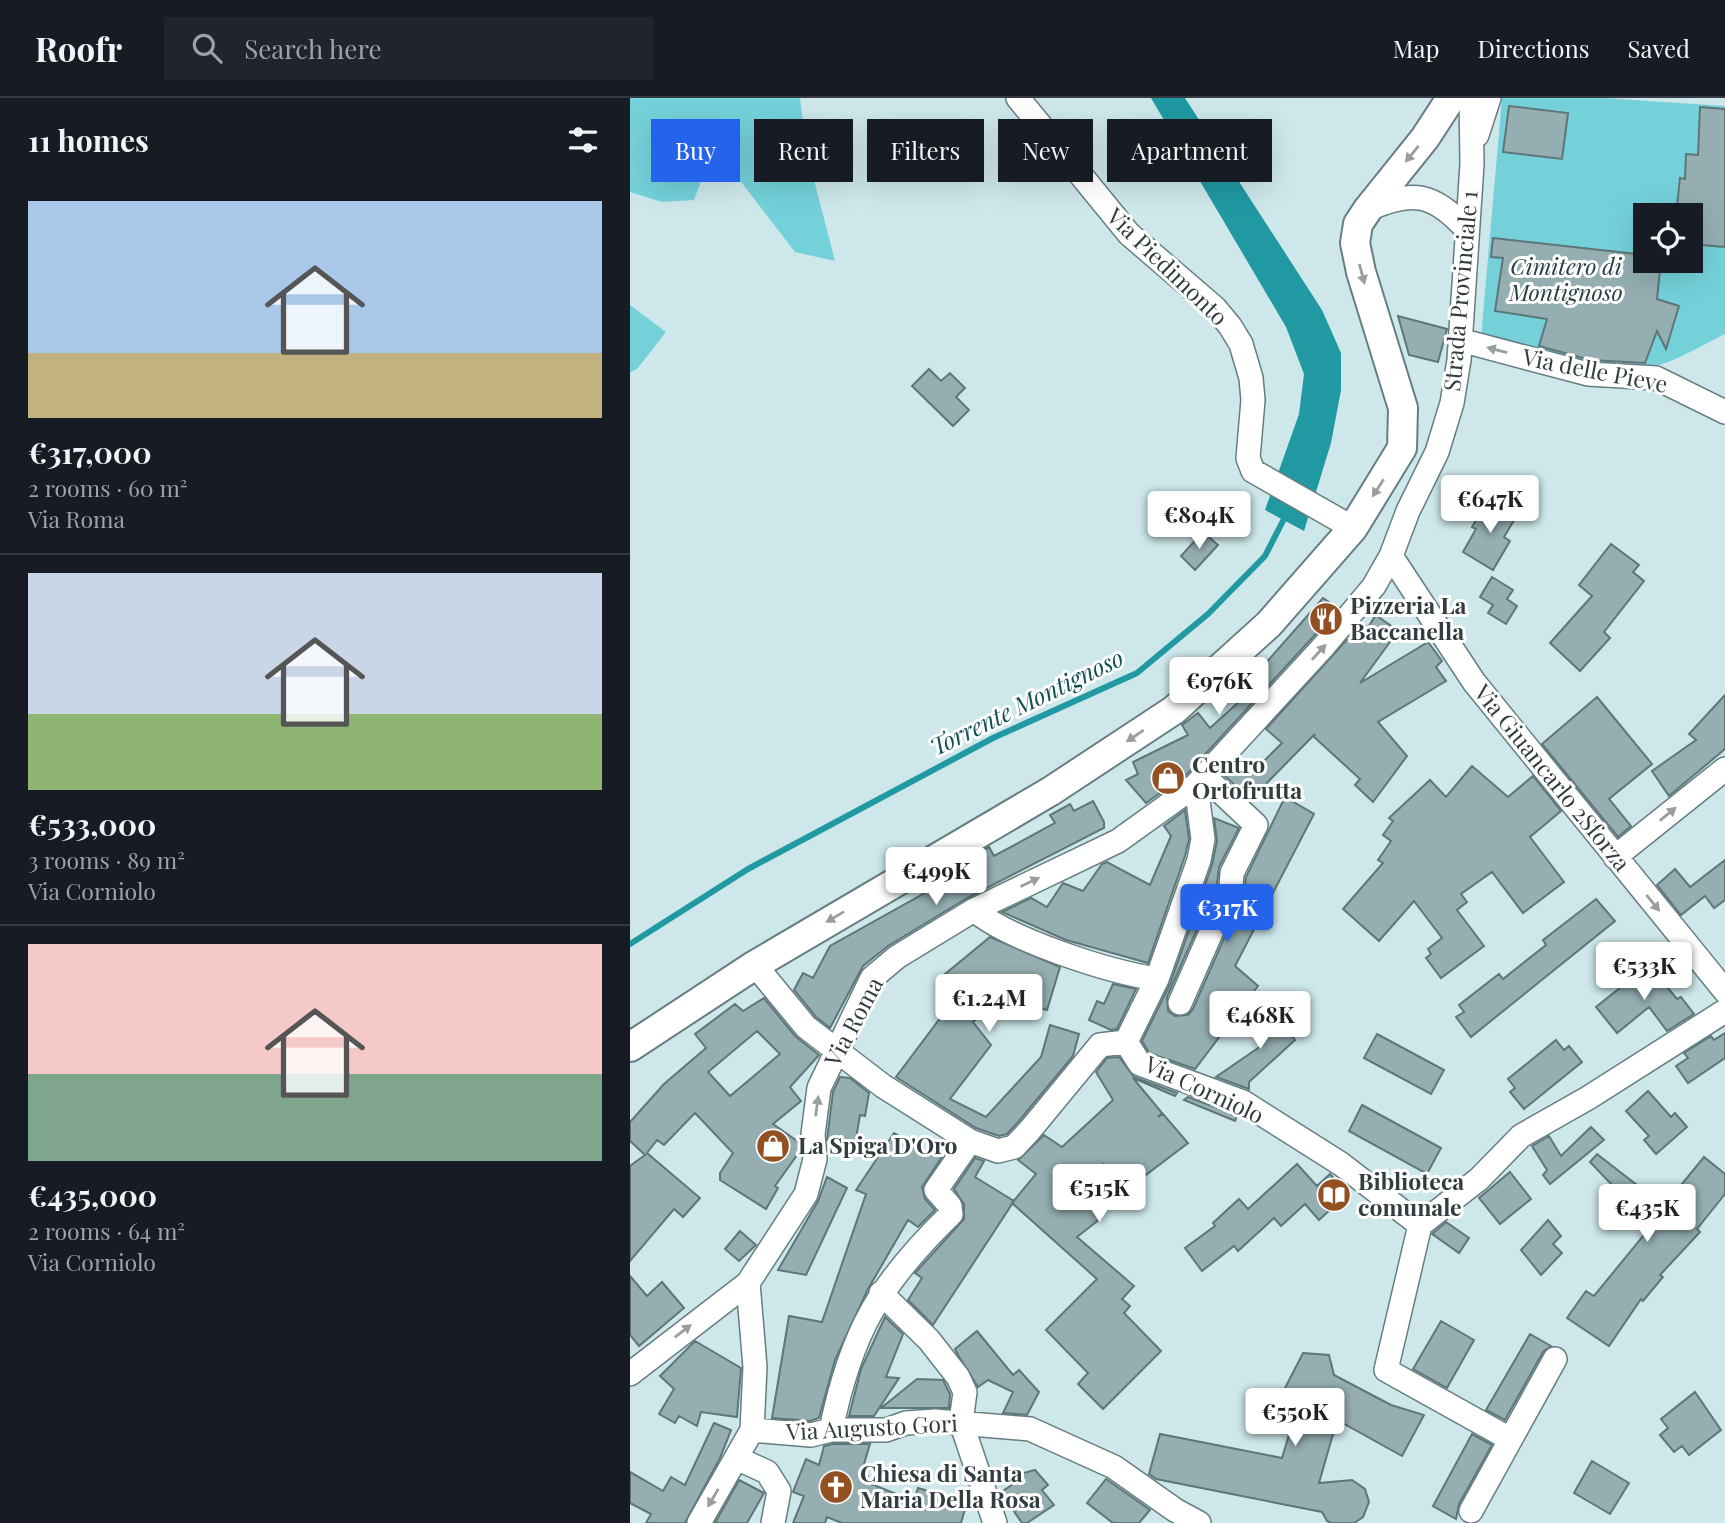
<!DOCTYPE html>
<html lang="en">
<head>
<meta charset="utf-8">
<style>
  body { margin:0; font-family:"Playfair Display",serif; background:#20242c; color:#f1f3f6; height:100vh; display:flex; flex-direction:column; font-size:26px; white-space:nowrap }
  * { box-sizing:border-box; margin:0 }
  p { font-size:23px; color:#9ea1a6 }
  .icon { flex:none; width:38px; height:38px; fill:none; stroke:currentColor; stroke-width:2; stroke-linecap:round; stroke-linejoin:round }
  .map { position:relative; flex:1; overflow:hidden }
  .sheet { display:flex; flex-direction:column; background:#171b24; width:630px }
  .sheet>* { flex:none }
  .top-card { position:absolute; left:21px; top:21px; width:665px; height:63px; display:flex; gap:14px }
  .tools { position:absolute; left:1003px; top:105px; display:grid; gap:14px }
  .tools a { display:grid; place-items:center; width:70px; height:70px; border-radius:0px; background:#171b24; box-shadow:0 7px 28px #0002; font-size:35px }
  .price { position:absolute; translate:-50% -60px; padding:0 16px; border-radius:7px; background:#fff; color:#222; font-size:23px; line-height:46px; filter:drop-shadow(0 2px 4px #0008) }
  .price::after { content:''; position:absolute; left:50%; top:42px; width:21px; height:16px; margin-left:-10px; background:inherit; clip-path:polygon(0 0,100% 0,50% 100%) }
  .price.selected { background:#2563eb; color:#fff }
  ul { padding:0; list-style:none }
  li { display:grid; align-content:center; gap:14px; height:371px; padding:0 28px }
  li+li { border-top:2px solid #363941 }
  li span { display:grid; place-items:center; height:217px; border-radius:0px; color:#555 }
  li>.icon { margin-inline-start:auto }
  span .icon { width:126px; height:126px; fill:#fffc; stroke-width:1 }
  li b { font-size:30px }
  h2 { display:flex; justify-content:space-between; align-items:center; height:84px; padding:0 28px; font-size:30px }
  .chip { padding:0 24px; border-radius:0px; background:#171b24; box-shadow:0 7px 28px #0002; font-size:24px; line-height:63px }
  .chip.selected { background:#2563eb; color:#fff }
  header { display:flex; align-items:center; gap:42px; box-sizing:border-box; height:98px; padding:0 35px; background:#171b24; border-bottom:2px solid #363941 }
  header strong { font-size:33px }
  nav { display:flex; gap:38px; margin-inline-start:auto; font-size:24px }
  .search { width:490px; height:63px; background:#20242c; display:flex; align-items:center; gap:18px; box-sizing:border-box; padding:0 24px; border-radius:0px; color:#9ea1a6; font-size:26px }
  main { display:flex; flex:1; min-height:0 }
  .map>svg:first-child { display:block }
  .green { fill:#74d1da; fill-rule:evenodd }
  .water { fill:#2099a3 }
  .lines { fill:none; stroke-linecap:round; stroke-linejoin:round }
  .stream { stroke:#2099a3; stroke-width:6 }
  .building { fill:#94aeb1; stroke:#5e7678; stroke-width:2; fill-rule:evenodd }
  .minor-casing { stroke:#667e81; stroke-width:26 }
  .tertiary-casing { stroke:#667e81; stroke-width:32 }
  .minor { stroke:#fff; stroke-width:23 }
  .tertiary { stroke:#fff; stroke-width:28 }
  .oneway { fill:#999e9f }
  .labels { text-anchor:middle; stroke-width:6; stroke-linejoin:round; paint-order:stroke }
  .street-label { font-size:23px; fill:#333d3f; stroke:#fff }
  .park-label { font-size:23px; font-style:italic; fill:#263f41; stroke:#fff }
  .poi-label { font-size:23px; font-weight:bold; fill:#333d3f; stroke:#fff; text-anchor:start }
  .water-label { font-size:24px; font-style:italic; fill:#105056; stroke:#fff }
</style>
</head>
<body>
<header>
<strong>Roofr</strong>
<div class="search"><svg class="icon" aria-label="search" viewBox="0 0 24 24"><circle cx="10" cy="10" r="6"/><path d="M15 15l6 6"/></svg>Search here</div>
<nav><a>Map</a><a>Directions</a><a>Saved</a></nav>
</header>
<main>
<section class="sheet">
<h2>11 homes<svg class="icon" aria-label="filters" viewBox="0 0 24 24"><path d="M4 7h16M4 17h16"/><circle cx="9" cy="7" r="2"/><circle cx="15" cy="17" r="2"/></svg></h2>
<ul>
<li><span style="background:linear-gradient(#a9c7e8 70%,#c2b280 0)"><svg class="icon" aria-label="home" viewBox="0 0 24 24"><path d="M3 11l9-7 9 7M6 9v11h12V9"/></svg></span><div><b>€317,000</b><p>2 rooms · 60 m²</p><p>Via Roma</p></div></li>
<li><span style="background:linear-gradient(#c9d6e8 65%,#8fb573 0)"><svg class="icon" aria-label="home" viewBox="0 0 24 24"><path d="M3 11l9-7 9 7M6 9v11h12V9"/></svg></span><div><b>€533,000</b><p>3 rooms · 89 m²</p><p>Via Corniolo</p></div></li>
<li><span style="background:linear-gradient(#f6c9c9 60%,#7fa58c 0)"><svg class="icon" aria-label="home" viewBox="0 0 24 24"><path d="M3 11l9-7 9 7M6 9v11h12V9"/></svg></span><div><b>€435,000</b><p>2 rooms · 64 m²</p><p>Via Corniolo</p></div></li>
</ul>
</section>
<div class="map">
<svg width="1095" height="1425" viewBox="0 0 1095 1425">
  <rect width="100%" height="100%" fill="#cde7ea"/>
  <!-- green -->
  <path class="green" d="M0 0H170L177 55 205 163 165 154 112 85 79 62 64 102 32 104 0 94Z
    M872 0H973L1095 8V236C1070 248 1043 266 1015 270 957 278 905 257 851 240ZM1015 117H1060V163H1015Z
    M0 207 36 234 7 271 0 274Z"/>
  <!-- water -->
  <path class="water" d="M521 0H555L692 212 711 255V292L701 345 674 433 635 412 669 316 674 276 656 229Z"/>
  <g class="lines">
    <!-- stream -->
    <path class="stream" d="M0 846 118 771 363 640 507 575 578 516 635 458 656 417"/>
  </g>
  <!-- building -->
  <path class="building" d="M879 8 938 15 932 61 873 54Z
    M1070 9 1095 11V149L1060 146V117H1046L1050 80 1055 81 1056 56 1068 57Z
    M863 140 1015 157V163H1031L1027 201 1049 208 1036 251 1027 233 1015 265 960 262 909 248 917 221 865 213 873 160 861 159Z
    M768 218 817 231 808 264 779 257Z
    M299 271 311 283 320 275 335 290 326 299 339 312 323 328 282 288Z
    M858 402 886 419 874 439 880 443 863 472 833 454 846 431 842 429Z
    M573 434 588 447 565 472 551 458Z
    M981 446 1009 467 1003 474 1014 483 974 534 980 540 950 573 920 545 962 498 949 487Z
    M862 479 883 492 877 501 887 508 876 526 858 515 863 507 850 499Z
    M693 500 708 510 683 539 557 676 516 705 496 682 508 676 503 664 558 637 552 627 568 615 580 630 633 582 627 575Z
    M746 517 768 533 730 585 798 544 812 563 806 569 816 583 748 624 777 658 743 704 725 687 730 681 684 639 685 636 625 697 619 692 614 696 594 677 607 664 621 676 652 645 636 631 732 525 738 529Z
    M1095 597V651L1039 698 1022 673 1066 642 1059 636Z
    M967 599 1022 666 979 701 1001 728 988 739 912 646Z
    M842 668 878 699 903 678 931 713 900 739 934 784 893 815 862 774 831 796 837 804 827 812 854 848 811 880 796 860 801 856 798 851 812 840 784 803 749 843 713 811 753 765 748 762 761 743 753 737 763 723 759 720 800 682 816 699Z
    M655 699 684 716 605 868 628 888 565 971 519 955 512 943 540 886 582 767 587 743 584 720 609 730 589 769 587 786 537 899 538 913 545 918 558 917 563 911 614 795 616 779Z
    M463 703 474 724V730L337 800 258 848 233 868 200 930 186 919 164 892 173 875 183 880 200 848 325 778 321 771 359 749 364 758 425 725 420 717 440 706 444 713Z
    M555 712 559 741 555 758 518 865 436 842 372 814 401 800 417 809 433 785 453 793 472 766 477 764 520 787 541 738 534 728Z
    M1095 762V802L1084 810 1075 798 1051 817 1027 787 1045 771 1060 789Z
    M966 801 985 823 841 939 826 919 834 914 829 907 869 876 873 881 916 847 913 842Z
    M360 839 430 869 417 912 371 900 343 924 361 947 320 1001 356 1019 411 959 420 927 449 936 443 958 389 1023 377 1036 369 1038 346 1030 266 979 329 895 314 877Z
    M1019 867 1047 901 1051 899 1064 916 1037 933 1019 909 987 935 966 909Z
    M483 886 506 891 487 931 481 932 459 922 467 903 474 906Z
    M134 900 165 938 189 957 160 989 171 1003 143 1026 170 1045V1053L145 1088 148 1090 136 1111 90 1082V1075L103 1055 65 1015 34 1047 27 1042 17 1055 70 1100 53 1119 44 1111 0 1163V1068L15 1057 0 1043V1024L34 986 76 950 65 936 105 906 113 913ZM127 933 150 956 100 998 78 974Z
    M644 913 665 942 619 984V991L586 979 631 948 619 931Z
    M1095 935V960L1058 985 1046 968 1058 960 1054 955 1081 938 1084 942Z
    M747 936 814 972 801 996 734 960Z
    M926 942 934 952 939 948 952 964 894 1011 880 994 885 990 878 981Z
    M489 959 504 979 547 995 545 998 503 980 532 1015 528 1019 533 1016 558 1045 508 1083 513 1089 496 1101 473 1066 448 1090 471 1120 447 1139 504 1188 492 1201 500 1208 494 1215 531 1253 473 1311 448 1286 458 1275 416 1232 467 1181 382 1105 406 1076 388 1062 414 1037 432 1049 483 1002 466 974 477 960Z
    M210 979 220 980 239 995 235 1018 230 1017 225 1046 197 1042 203 994Z
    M1018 993 1041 1019 1045 1015 1057 1029 1026 1056 1014 1042 1019 1038 996 1013Z
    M558 999 607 1017 605 1023 554 1002Z
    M732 1007 811 1050 797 1076 719 1033Z
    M961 1029 974 1042 920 1086 913 1077 917 1072 902 1048 919 1038 931 1058Z
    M264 1035 303 1058 313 1042 320 1047 292 1089 295 1101 305 1112 288 1129 278 1122 238 1191 205 1262 189 1320 180 1323 142 1320 159 1218 192 1224 236 1096 226 1092Z
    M967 1056 1034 1108 1074 1059 1095 1076V1096L1067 1131 1070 1134 1030 1177 1033 1179 1013 1203 1011 1201 979 1248 937 1220 956 1193 964 1198 1018 1132 976 1099 984 1089 960 1064Z
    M345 1060 354 1063 345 1079 384 1103 303 1227 278 1202 292 1180 285 1175 334 1121V1106L324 1091Z
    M667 1066 687 1088 700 1076 717 1096 689 1122 675 1106 651 1128 644 1120 608 1153 604 1148 572 1173 555 1150 585 1128 583 1125 609 1101 618 1111Z
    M880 1074 901 1101 870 1126 849 1100Z
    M197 1079 217 1090 176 1177 148 1172 188 1103Z
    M918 1122 931 1138 923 1146 932 1155 911 1177 891 1152Z
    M816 1124 839 1140 829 1155 802 1136Z
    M110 1133 126 1147 109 1163 95 1151Z
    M0 1178 17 1198 32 1184 54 1210 9 1248 0 1237Z
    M255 1219 273 1236 256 1279 269 1280 244 1318H219L231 1271Z
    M811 1223 844 1242 817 1290 783 1271Z
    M347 1233 383 1277 389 1272 409 1294 397 1317 373 1315 383 1294 358 1282 348 1289 328 1257 325 1251Z
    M900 1236 921 1248 913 1254 875 1322 856 1312Z
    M65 1243 111 1270 107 1319 71 1314 67 1328 49 1318 45 1325 29 1316 44 1291 30 1278Z
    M673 1255 699 1257 704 1277 761 1307 794 1317 772 1358 707 1322 689 1385 722 1382 735 1391 739 1404 733 1419 724 1425H702L697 1423 692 1414 526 1381 519 1376 530 1336 652 1360 670 1300 654 1292Z
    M287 1281 313 1282 320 1296 319 1310H251Z
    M1065 1294 1091 1332 1059 1357 1052 1348 1044 1354 1030 1337 1038 1330 1031 1321Z
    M84 1325 101 1332 90 1360 55 1425H16L21 1416 0 1405V1374L33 1393 41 1379 55 1387Z
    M842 1336 862 1347 829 1406 826 1421 803 1408Z
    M203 1346H240L231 1376 238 1378 236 1384 284 1403 288 1390 337 1404 331 1425H212L197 1419 195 1425H163L174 1398 163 1394 176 1361 189 1367 194 1348Z
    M962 1363 999 1385 980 1416 944 1395Z
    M405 1372 418 1387 412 1392 424 1407 397 1425H392L371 1394 388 1383 386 1377Z
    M476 1381 520 1412 509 1425H483L457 1405Z
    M109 1382 134 1395 117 1425H85Z"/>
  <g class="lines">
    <!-- minor casing -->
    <g class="minor-casing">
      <path id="minor" d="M388 0 499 136 585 210 600 228 611 246 621 280 623 302 618 360 623 373 723 430
        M847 37 859 0
        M739 111C783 91 805 96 837 132
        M830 242 958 276 1026 280 1095 314
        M761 458 844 584 1095 893
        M985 759 1095 671
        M344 812C380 842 479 874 527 881
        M125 867 176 929 253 988 340 1043 368 1053 384 1049 400 1032 470 947 496 944
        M550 905 601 789 602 775 626 727 575 679
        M496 944 510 966 613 1004 711 1066 790 1127
        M496 944 527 881 569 762 573 741 566 687
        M790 1127 849 1081 891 1038 958 1000 1095 913
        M790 1127 756 1272 880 1341
        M118 1185 125 1269 122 1332 181 1337 201 1332H256L276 1325 305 1323 400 1331 484 1369 545 1412 569 1425
        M251 1195 299 1242 328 1279 335 1294 331 1324 365 1425
        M0 1276 118 1185 176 1096 185 1061 183 1036 189 990 242 880 267 859 344 812 488 743 566 687 694 548 744 488 761 458 778 413 807 354 822 305 829 262 842 66 841 0
        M201 1332C221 1234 249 1186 321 1116L320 1108 306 1092 340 1043
        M106 1360 137 1374 149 1393 143 1425
        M841 1413 925 1261
        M69 1425 122 1332"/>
    </g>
    <!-- tertiary casing -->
    <g class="tertiary-casing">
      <path id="tertiary" d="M0 949 125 867 421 693 544 612 639 526 723 430 772 350 773 310 731 174 725 145 728 126 738 111 795 40 821 0"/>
    </g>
    <!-- minor -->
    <use href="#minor" class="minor"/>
    <!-- tertiary -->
    <use href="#tertiary" class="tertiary"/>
  </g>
  <!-- one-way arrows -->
  <defs><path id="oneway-solid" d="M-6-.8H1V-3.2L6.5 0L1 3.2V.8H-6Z" transform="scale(1.75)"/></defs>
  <g class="oneway">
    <use href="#oneway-solid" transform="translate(782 56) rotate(129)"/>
    <use href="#oneway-solid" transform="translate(732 176) rotate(75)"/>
    <use href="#oneway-solid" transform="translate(867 252) rotate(-165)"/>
    <use href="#oneway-solid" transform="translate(748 390) rotate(123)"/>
    <use href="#oneway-solid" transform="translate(689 554) rotate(-48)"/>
    <use href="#oneway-solid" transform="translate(505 638) rotate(146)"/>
    <use href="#oneway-solid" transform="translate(1038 716) rotate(-39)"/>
    <use href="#oneway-solid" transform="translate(400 784) rotate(-25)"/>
    <use href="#oneway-solid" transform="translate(1023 805) rotate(51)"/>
    <use href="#oneway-solid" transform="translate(205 819) rotate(149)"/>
    <use href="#oneway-solid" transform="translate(187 1008) rotate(-82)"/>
    <use href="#oneway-solid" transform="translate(53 1233) rotate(-38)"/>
    <use href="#oneway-solid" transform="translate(83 1400) rotate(120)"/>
  </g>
  <!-- icons -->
  <defs>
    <g id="restaurant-disc" transform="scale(1.75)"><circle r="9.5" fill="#935021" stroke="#fff"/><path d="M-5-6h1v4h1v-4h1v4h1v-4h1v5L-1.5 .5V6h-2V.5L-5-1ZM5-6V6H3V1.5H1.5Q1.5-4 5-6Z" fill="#fff"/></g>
    <g id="shop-disc" transform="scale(1.75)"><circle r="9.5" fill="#935021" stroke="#fff"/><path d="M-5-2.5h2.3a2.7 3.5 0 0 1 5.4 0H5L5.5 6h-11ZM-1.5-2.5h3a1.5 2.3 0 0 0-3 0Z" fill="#fff"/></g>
    <g id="library-disc" transform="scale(1.75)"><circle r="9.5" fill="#935021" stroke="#fff"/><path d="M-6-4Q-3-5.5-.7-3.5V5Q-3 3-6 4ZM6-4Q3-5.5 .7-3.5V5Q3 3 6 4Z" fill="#fff"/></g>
    <g id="church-disc" transform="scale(1.75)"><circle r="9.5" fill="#935021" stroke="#fff"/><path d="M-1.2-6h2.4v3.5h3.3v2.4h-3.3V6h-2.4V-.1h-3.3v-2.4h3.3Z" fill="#fff"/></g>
  </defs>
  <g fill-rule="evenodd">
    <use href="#restaurant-disc" x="696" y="521"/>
    <use href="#shop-disc" x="538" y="680"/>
    <use href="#shop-disc" x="143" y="1048"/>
    <use href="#library-disc" x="704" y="1097"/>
    <use href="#church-disc" x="206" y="1389"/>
  </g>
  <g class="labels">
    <!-- street labels -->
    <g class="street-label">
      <text transform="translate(537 169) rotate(44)" y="8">Via Piedimonto</text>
      <text transform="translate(831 193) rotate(-85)" y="8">Strada Provinciale 1</text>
      <text transform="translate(965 273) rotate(11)" y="8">Via delle Pieve</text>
      <text transform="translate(922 680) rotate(51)" y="8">Via Giuancarlo 2Sforza</text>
      <text transform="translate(224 924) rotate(-62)" y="8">Via Roma</text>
      <text transform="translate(574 992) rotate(25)" y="8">Via Corniolo</text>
      <text transform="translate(242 1330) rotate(-3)" y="8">Via Augusto Gori</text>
    </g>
    <!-- park labels -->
    <g class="park-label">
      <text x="936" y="177">Cimitero di<tspan x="936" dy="26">Montignoso</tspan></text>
    </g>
    <!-- poi labels -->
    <g class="poi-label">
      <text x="720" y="516">Pizzeria La<tspan x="720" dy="26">Baccanella</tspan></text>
      <text x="562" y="675">Centro<tspan x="562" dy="26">Ortofrutta</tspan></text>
      <text x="168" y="1056">La Spiga D'Oro</text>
      <text x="728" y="1092">Biblioteca<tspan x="728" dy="26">comunale</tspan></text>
      <text x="230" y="1384">Chiesa di Santa<tspan x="230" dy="26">Maria Della Rosa</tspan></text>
    </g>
    <!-- water labels -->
    <g class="water-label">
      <text transform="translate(397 605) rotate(-26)" y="8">Torrente Montignoso</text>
    </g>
  </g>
</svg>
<div class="tools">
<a><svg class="icon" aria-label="locate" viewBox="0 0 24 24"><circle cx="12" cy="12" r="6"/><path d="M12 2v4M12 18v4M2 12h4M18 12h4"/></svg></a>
</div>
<b class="price" style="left:860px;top:437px">€647K</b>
<b class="price" style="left:569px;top:453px">€804K</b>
<b class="price" style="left:589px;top:619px">€976K</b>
<b class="price" style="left:306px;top:809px">€499K</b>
<b class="price selected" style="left:597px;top:846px">€317K</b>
<b class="price" style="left:1014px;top:904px">€533K</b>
<b class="price" style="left:359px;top:936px">€1.24M</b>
<b class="price" style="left:630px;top:953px">€468K</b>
<b class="price" style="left:469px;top:1126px">€515K</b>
<b class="price" style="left:1017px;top:1146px">€435K</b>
<b class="price" style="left:665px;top:1350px">€550K</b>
<div class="top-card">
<a class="chip selected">Buy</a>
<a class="chip">Rent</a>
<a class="chip">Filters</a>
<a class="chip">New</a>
<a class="chip">Apartment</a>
</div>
</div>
</main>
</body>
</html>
